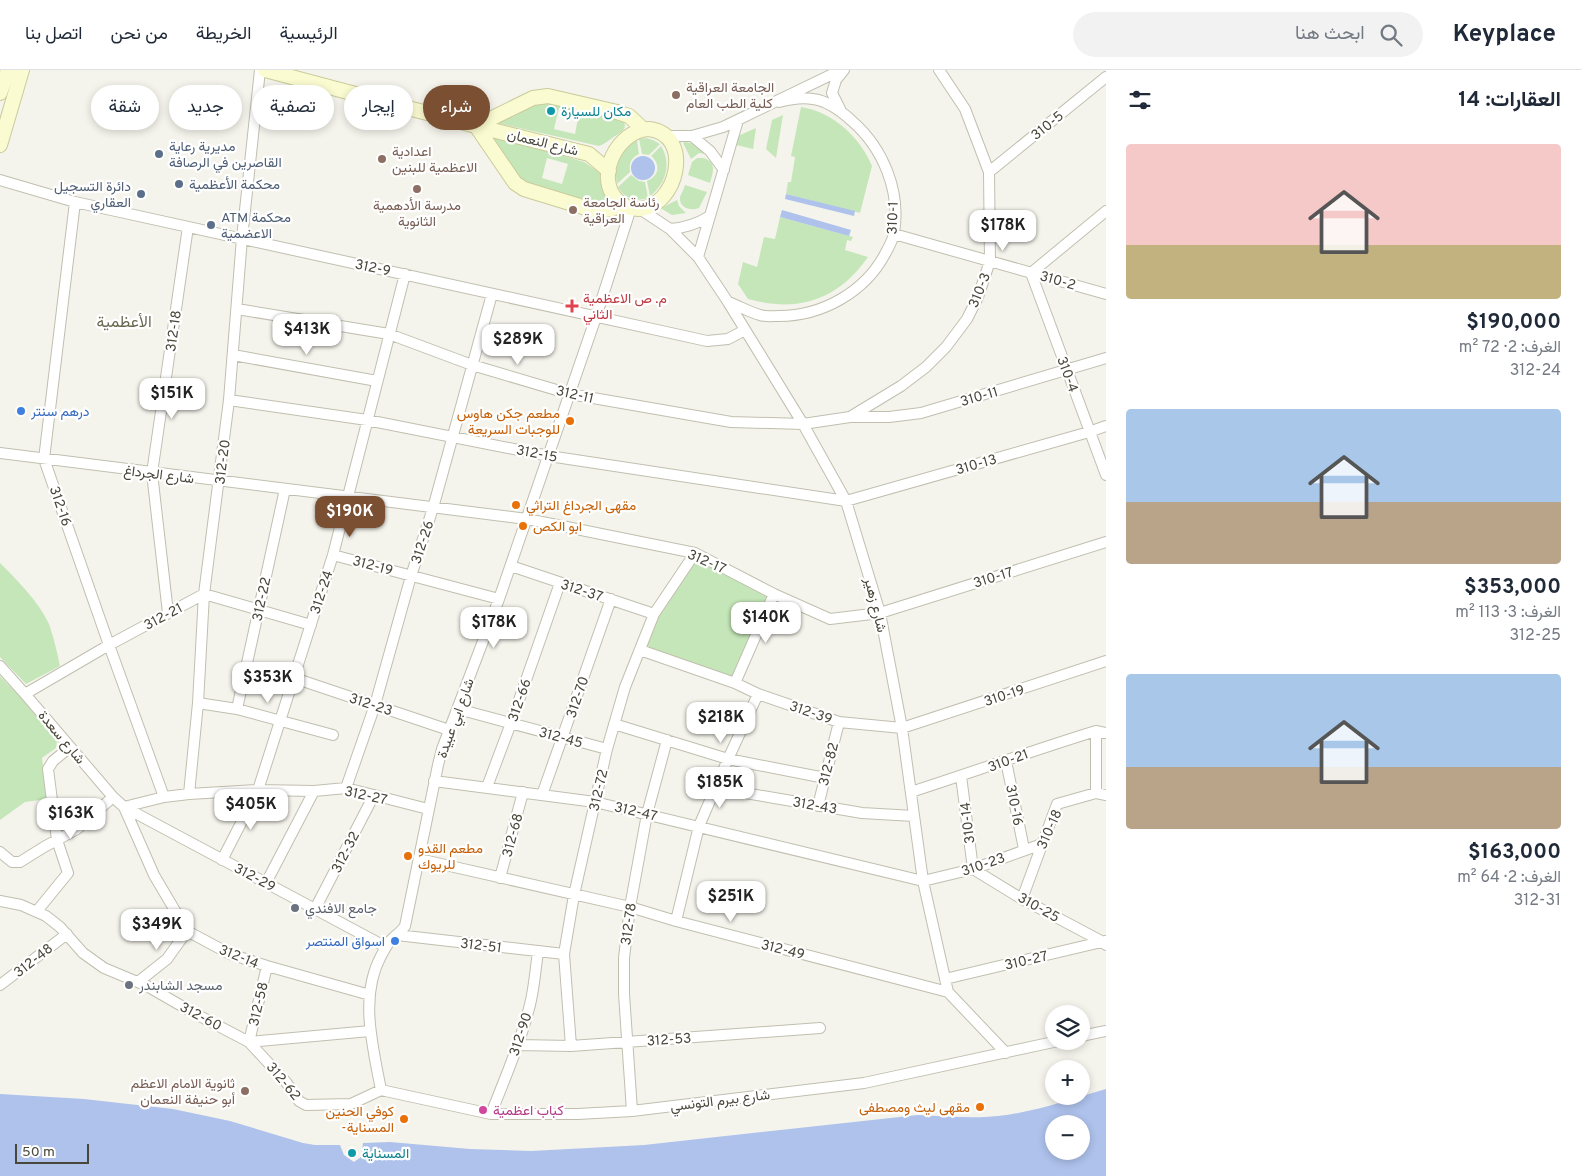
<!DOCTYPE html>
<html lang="ar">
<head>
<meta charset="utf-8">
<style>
  body { margin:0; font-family:Overpass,Vazirmatn,sans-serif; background:#f2f2f3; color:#1f2937; direction:rtl; height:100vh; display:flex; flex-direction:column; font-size:19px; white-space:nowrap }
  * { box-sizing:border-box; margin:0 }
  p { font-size:16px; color:#747a83 }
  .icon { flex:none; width:28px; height:28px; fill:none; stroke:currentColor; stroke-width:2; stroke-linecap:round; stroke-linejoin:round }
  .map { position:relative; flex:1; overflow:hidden; direction:ltr }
  .drawer { display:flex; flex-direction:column; background:#fff; width:475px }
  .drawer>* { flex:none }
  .hud { position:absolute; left:15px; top:15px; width:475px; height:45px; direction:rtl; display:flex; gap:10px }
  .tools { position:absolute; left:1045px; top:935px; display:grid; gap:10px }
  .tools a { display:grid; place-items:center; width:45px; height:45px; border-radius:50%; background:#fff; box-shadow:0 2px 8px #0003; font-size:25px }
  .scale { position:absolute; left:15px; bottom:12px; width:74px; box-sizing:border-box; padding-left:5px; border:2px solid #49473a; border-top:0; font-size:14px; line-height:18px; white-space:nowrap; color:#49473a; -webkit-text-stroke:4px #fff; paint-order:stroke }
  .price { position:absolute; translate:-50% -42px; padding:0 11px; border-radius:10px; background:#fff; color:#222; font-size:16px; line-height:32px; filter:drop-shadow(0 1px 2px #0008) }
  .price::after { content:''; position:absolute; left:50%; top:30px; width:15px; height:11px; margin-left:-8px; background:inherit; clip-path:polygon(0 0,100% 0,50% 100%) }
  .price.active { background:#7a4f32; color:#fff }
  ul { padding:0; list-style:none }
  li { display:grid; align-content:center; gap:10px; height:265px; padding:0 20px }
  li span { display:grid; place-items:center; height:155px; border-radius:5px; color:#555 }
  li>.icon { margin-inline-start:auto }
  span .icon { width:90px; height:90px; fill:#fffc; stroke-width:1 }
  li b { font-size:21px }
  h2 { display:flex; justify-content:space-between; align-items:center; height:60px; padding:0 20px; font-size:21px }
  .pill { padding:0 18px; border-radius:22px; background:#fff; box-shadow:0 2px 8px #0003; font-size:18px; line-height:45px }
  .pill.active { background:#7a4f32; color:#fff }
  header { display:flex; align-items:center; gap:30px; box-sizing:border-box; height:70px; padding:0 25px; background:#fff; border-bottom:1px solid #e0e1e3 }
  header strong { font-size:24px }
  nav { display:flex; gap:28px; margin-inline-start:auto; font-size:18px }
  .search { width:350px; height:45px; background:#f2f2f3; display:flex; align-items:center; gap:12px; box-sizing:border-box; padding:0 18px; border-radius:28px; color:#747a83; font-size:19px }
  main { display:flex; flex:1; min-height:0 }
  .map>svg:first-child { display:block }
  .green { fill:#c5e6b8; fill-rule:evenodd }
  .water { fill:#aec2ec; fill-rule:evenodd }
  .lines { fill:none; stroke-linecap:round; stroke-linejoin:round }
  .street-casing { stroke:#c0bfaf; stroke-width:12 }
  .secondary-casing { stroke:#cacb9b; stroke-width:16 }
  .street { stroke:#fff; stroke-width:10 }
  .secondary { stroke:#fafbd0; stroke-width:14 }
  .education-dot { fill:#8d6e63; stroke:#fff; stroke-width:2 }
  .culture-dot { fill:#0f9aa8; stroke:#fff; stroke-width:2 }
  .service-dot { fill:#5c6f8a; stroke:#fff; stroke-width:2 }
  .health-dot { fill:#e0444e; stroke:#fff; stroke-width:2 }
  .shop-dot { fill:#3f7fe0; stroke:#fff; stroke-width:2 }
  .food-dot { fill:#e8710a; stroke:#fff; stroke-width:2 }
  .worship-dot { fill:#6b7280; stroke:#fff; stroke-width:2 }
  .hotel-dot { fill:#d1479c; stroke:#fff; stroke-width:2 }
  .labels { text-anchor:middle; stroke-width:4.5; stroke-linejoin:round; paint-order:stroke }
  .education-label { font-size:14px; fill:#785e54; stroke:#fff; text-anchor:start }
  .culture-label { font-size:14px; fill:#0d838f; stroke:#fff; text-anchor:start }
  .street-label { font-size:14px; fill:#49473a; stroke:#fff }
  .service-label { font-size:14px; fill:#4e5e75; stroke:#fff; text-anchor:start }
  .health-label { font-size:14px; fill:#be3a42; stroke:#fff; text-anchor:start }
  .shop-label { font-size:14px; fill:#366cbe; stroke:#fff; text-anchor:start }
  .food-label { font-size:14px; fill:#c56008; stroke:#fff; text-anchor:end }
  .worship-label { font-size:14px; fill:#5b616d; stroke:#fff; text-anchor:start }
  .hotel-label { font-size:14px; fill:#b23c85; stroke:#fff; text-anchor:start }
  .quarter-label { font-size:16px; fill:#6b6852; stroke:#fff }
</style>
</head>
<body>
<header>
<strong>Keyplace</strong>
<div class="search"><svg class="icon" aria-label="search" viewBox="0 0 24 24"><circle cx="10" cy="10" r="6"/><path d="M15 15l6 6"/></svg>ابحث هنا</div>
<nav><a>الرئيسية</a><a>الخريطة</a><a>من نحن</a><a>اتصل بنا</a></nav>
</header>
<main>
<section class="drawer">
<h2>العقارات: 14<svg class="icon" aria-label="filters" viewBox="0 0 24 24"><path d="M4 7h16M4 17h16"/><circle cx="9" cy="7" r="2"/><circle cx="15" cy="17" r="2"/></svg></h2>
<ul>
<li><span style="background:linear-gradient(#f6c9c9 65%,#c2b280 0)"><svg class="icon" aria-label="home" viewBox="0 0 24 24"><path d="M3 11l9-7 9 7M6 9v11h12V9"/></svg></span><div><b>$190,000</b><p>الغرف: 2 · 72 m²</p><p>312-24</p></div></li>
<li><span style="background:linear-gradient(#a9c7e8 60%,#b9a48a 0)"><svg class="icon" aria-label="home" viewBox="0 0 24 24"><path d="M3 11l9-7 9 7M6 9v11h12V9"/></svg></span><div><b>$353,000</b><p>الغرف: 3 · 113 m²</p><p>312-25</p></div></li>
<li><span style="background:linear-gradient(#a9c7e8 60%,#b9a48a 0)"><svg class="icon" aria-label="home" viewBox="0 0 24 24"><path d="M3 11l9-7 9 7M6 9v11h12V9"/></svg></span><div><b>$163,000</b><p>الغرف: 2 · 64 m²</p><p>312-31</p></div></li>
</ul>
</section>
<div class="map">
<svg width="1106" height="1106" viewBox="0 0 1106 1106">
  <rect width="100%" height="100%" fill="#f5f4ec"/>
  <!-- green -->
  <path class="green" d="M543 30 622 49C629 58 622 62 615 66 609 70 605 74 599 76L497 53 507 47H513ZM559 38 579 43 575 64 554 59Z
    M801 37C833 42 860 67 872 96L860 143 786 124 788 112H791L795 87 791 86Z
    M783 45 776 88 766 79 772 50Z
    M756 58 753 79 736 75 738 66Z
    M493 65 584 92 600 103 613 132 605 138 520 114 492 66ZM547 88 568 94 562 114 542 108Z
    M646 68 653 70 660 74 649 85 642 84 639 69Z
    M637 70 639 84C631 88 629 93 630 102L617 114C613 97 620 78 637 70Z
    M685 72 696 74 706 84 699 83 691 89 683 73Z
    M661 76C672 93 666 114 650 126L647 111C659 106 661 94 651 86Z
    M697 88H704C717 93 713 102 710 113L688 105 692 92Z
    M631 105 639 111 645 112 648 128C635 132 625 129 618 117Z
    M685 115 707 122 699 138C691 141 679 139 680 127 681 124 684 119 685 115Z
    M677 130 679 136 686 143 672 145 662 139 663 137Z
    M780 147 853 167 851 171 847 170 845 180 868 187C838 230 798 243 748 229L738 214 743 192 757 197 764 167 775 169Z
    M695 483 774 524 737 608 722 609 640 580 654 544Z
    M0 493C17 510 39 532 49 554 54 568 57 582 60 596L26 614 0 587Z
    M0 606 20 627 57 671 56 678 42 688 47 729 25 732 0 750Z"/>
  <!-- water -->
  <path class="water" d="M631 98a12 12 0 1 1 24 0a12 12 0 1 1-24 0Z
    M786 124 855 141 854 146 785 129Z
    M782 140 851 160 849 166 780 147Z
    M1106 1019V1106H0V1024L84 1029 173 1039 230 1051 303 1073 315 1075H340L344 1085 354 1092 361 1087 363 1073 390 1072 470 1079 531 1081 644 1075 918 1045C945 1046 971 1049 998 1046 1035 1042 1071 1029 1106 1019ZM1054 1054H1081V1081H1054Z"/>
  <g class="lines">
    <!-- street casing -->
    <g class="street-casing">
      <path id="street" d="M840 39 832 23 836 10 844 0
        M667 66H692L723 57 841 0
        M692 66 710 81 724 100
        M989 102 1106 7
        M0 110 75 132 707 271 728 269 745 260
        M75 132 44 389 109 575 164 727
        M640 139 670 159 698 187 728 232 803 354 846 431 880 543 902 658 923 811 948 922
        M1106 141 1031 203 1106 405
        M670 159C685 158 697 154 710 146
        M894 164 1106 224
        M698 187 738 50
        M728 232C739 236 749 242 760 245 766 247 773 246 779 246 822 246 865 222 885 184 889 177 893 170 894 163 901 121 883 78 852 51 840 40 828 31 813 29 801 27 790 29 779 32
        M237 239 389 264 472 295 570 324 731 352 803 354 850 347 901 316 926 297 946 277 967 249 978 227 990 191 989 102 965 39 939 0
        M233 285 377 311
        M229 330 367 350 549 386 846 431 1089 362 1106 356
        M850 347H889L921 343 1106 288
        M0 383 527 449 695 483 774 524 830 549 880 543 1106 472
        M333 485 499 529
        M511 496 654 544
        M168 543 152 403 188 157
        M640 580 735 613 758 624 839 652 902 658 1106 591
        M0 596 25 624 113 727 124 737 386 877
        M294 608 449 660
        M735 613 774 524
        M25 624 109 575 204 524 311 555
        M198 633 237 639 333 665
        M237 639 285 419
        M458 639 607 679
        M614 654 728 689 825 708
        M1006 691 1024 779
        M961 706 973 799 1022 829 1103 872 1106 875
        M434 711 595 732 923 811 973 799 1042 774
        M487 717 511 653 560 513
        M346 718 375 635 411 506 433 438 492 224
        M716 718 862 743 914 746
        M911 722C973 702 1034 680 1096 661L1106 663
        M1096 723V661
        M189 724 198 633 204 524 229 330 242 168 260 0
        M542 725 611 529
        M818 736 839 652
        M124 737 154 805 187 861 230 884 267 896 370 925
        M124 737 164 727 189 724 258 720 314 721 346 718 428 739
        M0 782 12 792H20L44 777 77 759 113 727
        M419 789 630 837 676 851 948 922 1006 983
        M222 790 258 720 333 485 405 204
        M500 808 523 722
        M266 813 314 721
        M1022 829 1057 734 1096 723 1106 725
        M0 831 21 835 46 846 60 857 83 883 104 898 147 916 192 942 249 972 370 961
        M315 839 374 725
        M37 841 68 803 57 770 48 699 53 691 70 677
        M676 851 699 756 728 689 758 624
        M397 865 564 884
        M267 896 249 972 286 1012 299 1031 306 1035 351 1034 381 1020
        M945 909 1105 871
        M138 912 167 889 187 861
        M0 915 67 864
        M1081 966 1106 961
        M518 975 571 976 820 958
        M571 976 564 884 574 825 607 679 625 617 654 544 695 483
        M381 1020C373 977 359 927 381 886 384 881 387 874 391 870 396 865 401 862 405 856L438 695 442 679 499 529 596 247 631 138
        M381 1020 491 1044H578L632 1041 864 1013 1058 971
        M632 1041 624 924V888L630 837 647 744 667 670
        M491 1044C504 1010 519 977 528 942 534 923 535 902 538 882"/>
    </g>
    <!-- secondary casing -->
    <g class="secondary-casing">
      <path id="secondary" d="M265 0 476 56 589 84 609 101
        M0 23 8 0
        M649 59C694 64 678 138 638 139 630 139 623 136 617 130 594 106 618 60 649 59Z
        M0 75 22 0
        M622 135 612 139 596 141 524 119 515 113 476 56 533 28 548 26 617 42 629 46 643 59"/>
    </g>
    <!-- street -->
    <use href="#street" class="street"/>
    <!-- secondary -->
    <use href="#secondary" class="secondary"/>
  </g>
  <!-- markers -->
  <g class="education-dot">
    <circle cx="676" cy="25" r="5"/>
    <circle cx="382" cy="89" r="5"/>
    <circle cx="417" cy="119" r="5"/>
    <circle cx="573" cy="140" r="5"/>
    <circle cx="245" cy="1021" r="5"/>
  </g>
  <g class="culture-dot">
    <circle cx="551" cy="41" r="5"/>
    <circle cx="352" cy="1083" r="5"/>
  </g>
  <g class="service-dot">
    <circle cx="159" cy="84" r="5"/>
    <circle cx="179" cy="114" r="5"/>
    <circle cx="141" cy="124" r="5"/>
    <circle cx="211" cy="155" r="5"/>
  </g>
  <path class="health-dot" d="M569.5 228.5h5v5h5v5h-5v5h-5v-5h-5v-5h5z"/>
  <g class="shop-dot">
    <circle cx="21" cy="341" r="5"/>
    <circle cx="395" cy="871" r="5"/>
  </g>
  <g class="food-dot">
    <circle cx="570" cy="351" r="5"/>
    <circle cx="516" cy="435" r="5"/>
    <circle cx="523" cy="456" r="5"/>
    <circle cx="408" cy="786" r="5"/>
    <circle cx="980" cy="1037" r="5"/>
    <circle cx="404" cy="1049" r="5"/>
  </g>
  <g class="worship-dot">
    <circle cx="295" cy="838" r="5"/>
    <circle cx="129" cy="915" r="5"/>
  </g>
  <circle class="hotel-dot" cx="483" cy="1040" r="5"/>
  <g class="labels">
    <!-- education labels -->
    <g class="education-label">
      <text x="686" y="22">الجامعة العراقية<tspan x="686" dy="16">كلية الطب العام</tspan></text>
      <text x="392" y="86">اعدادية<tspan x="392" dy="16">الاعظمية للبنين</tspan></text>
      <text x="583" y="137">رئاسة الجامعة<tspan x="583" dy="16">العراقية</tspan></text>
      <text x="417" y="140" text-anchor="middle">مدرسة الأدهمية<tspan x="417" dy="16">الثانوية</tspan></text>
      <text x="235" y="1018" text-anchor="end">ثانوية الامام الاعظم<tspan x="235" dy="16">أبو حنيفة النعمان</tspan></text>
    </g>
    <!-- culture labels -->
    <g class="culture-label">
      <text x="561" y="46">مكان للسيارة</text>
      <text x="362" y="1088">المسناية</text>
    </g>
    <!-- street labels -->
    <g class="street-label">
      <text transform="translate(1047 55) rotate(-39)" y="5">310-5</text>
      <text transform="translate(543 72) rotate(14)" y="5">شارع النعمان</text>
      <text transform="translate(892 148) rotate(-88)" y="5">310-1</text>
      <text transform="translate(373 197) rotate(12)" y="5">312-9</text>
      <text transform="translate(1058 210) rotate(16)" y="5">310-2</text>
      <text transform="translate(979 220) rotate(-68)" y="5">310-3</text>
      <text transform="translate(173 261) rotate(-82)" y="5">312-18</text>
      <text transform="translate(1068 304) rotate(70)" y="5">310-4</text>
      <text transform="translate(575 324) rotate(13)" y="5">312-11</text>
      <text transform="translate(979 326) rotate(-16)" y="5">310-11</text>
      <text transform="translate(537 383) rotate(11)" y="5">312-15</text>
      <text transform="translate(222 392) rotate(-83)" y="5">312-20</text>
      <text transform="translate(976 394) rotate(-16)" y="5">310-13</text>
      <text transform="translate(159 404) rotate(7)" y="5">شارع الجرداغ</text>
      <text transform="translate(61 436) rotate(71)" y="5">312-16</text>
      <text transform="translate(422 472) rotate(-72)" y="5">312-26</text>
      <text transform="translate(707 491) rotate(24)" y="5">312-17</text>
      <text transform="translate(373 495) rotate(15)" y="5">312-19</text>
      <text transform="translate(993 507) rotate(-17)" y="5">310-17</text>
      <text transform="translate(582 520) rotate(18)" y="5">312-37</text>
      <text transform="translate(321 522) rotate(-72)" y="5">312-24</text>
      <text transform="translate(261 529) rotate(-78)" y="5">312-22</text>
      <text transform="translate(876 535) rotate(76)" y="5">شارع زهير</text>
      <text transform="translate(163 546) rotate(-28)" y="5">312-21</text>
      <text transform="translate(1004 625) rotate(-18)" y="5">310-19</text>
      <text transform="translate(577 627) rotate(-71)" y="5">312-70</text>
      <text transform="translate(519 630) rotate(-71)" y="5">312-66</text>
      <text transform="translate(371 634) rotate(18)" y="5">312-23</text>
      <text transform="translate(811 642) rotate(19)" y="5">312-39</text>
      <text transform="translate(455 648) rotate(-70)" y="5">شارع ابي عبيدة</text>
      <text transform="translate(62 667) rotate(50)" y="5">شارع سعدة</text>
      <text transform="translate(561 667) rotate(15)" y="5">312-45</text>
      <text transform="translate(1008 690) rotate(-20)" y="5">310-21</text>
      <text transform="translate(828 694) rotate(-76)" y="5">312-82</text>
      <text transform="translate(598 720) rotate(-77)" y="5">312-72</text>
      <text transform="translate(366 725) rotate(12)" y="5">312-27</text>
      <text transform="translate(815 735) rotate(10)" y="5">312-43</text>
      <text transform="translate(1015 735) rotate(79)" y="5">310-16</text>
      <text transform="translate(636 741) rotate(13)" y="5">312-47</text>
      <text transform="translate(967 753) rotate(-97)" y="5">310-14</text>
      <text transform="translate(1049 759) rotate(-66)" y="5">310-18</text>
      <text transform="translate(512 765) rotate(-75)" y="5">312-68</text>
      <text transform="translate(345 782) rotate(-63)" y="5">312-32</text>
      <text transform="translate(983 794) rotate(-19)" y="5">310-23</text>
      <text transform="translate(255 807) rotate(28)" y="5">312-29</text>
      <text transform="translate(1039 837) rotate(29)" y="5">310-25</text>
      <text transform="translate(628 854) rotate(-82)" y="5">312-78</text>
      <text transform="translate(481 875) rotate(7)" y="5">312-51</text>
      <text transform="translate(783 879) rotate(14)" y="5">312-49</text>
      <text transform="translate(239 886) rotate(22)" y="5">312-14</text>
      <text transform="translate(33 890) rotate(-38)" y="5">312-48</text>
      <text transform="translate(1026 890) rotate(-13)" y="5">310-27</text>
      <text transform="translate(258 934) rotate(-77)" y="5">312-58</text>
      <text transform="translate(201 946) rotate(28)" y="5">312-60</text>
      <text transform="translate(520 964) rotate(-72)" y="5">312-90</text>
      <text transform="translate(669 969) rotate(-4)" y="5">312-53</text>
      <text transform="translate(284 1011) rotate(50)" y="5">312-62</text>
      <text transform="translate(720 1030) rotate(-7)" y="5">شارع بيرم التونسي</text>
    </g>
    <!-- service labels -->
    <g class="service-label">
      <text x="169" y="81">مديرية رعاية<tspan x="169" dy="16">القاصرين في الرصافة</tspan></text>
      <text x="189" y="119">محكمة الأعظمية</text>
      <text x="131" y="121" text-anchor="end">دائرة التسجيل<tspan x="131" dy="16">العقاري</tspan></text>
      <text x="221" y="152">ATM محكمة<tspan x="221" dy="16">الاعضمية</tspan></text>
    </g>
    <!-- health labels -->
    <g class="health-label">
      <text x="583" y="233">م. ص الاعظمية<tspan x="583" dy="16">الثاني</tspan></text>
    </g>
    <!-- shop labels -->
    <g class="shop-label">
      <text x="31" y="346">درهم سنتر</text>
      <text x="385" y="876" text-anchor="end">اسواق المنتصر</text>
    </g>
    <!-- food labels -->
    <g class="food-label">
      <text x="560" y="348">مطعم جكن هاوس<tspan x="560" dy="16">للوجبات السريعة</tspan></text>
      <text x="526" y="440" text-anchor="start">مقهى الجرداغ التراثي</text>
      <text x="533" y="461" text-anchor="start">ابو الكص</text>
      <text x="418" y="783" text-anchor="start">مطعم القدو<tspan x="418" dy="16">للريوك</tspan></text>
      <text x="970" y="1042">مقهى ليث ومصطفى</text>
      <text x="394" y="1046">كوفي الحنين<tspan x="394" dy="16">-المسناية</tspan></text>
    </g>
    <!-- worship labels -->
    <g class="worship-label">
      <text x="305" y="843">جامع الافندي</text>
      <text x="139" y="920">مسجد الشابندر</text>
    </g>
    <!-- hotel labels -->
    <g class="hotel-label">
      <text x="493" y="1045">كباب اعظمية</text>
    </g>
    <!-- quarter labels -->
    <g class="quarter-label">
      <text x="124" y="257">الأعظمية</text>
    </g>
  </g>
</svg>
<div class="tools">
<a><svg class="icon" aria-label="layers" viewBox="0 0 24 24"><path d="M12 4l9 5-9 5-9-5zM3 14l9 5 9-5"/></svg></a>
<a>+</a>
<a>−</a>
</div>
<div class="scale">50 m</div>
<b class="price" style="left:1003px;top:182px">$178K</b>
<b class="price" style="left:307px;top:286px">$413K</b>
<b class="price" style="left:518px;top:296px">$289K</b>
<b class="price" style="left:172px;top:350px">$151K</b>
<b class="price active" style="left:350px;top:468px">$190K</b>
<b class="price" style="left:766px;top:574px">$140K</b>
<b class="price" style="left:494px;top:579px">$178K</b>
<b class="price" style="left:268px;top:634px">$353K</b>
<b class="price" style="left:721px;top:674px">$218K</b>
<b class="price" style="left:720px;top:739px">$185K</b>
<b class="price" style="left:251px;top:761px">$405K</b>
<b class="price" style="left:71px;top:770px">$163K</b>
<b class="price" style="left:731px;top:853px">$251K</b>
<b class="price" style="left:157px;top:881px">$349K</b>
<div class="hud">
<a class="pill active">شراء</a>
<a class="pill">إيجار</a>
<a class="pill">تصفية</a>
<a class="pill">جديد</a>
<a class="pill">شقة</a>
</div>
</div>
</main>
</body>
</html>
